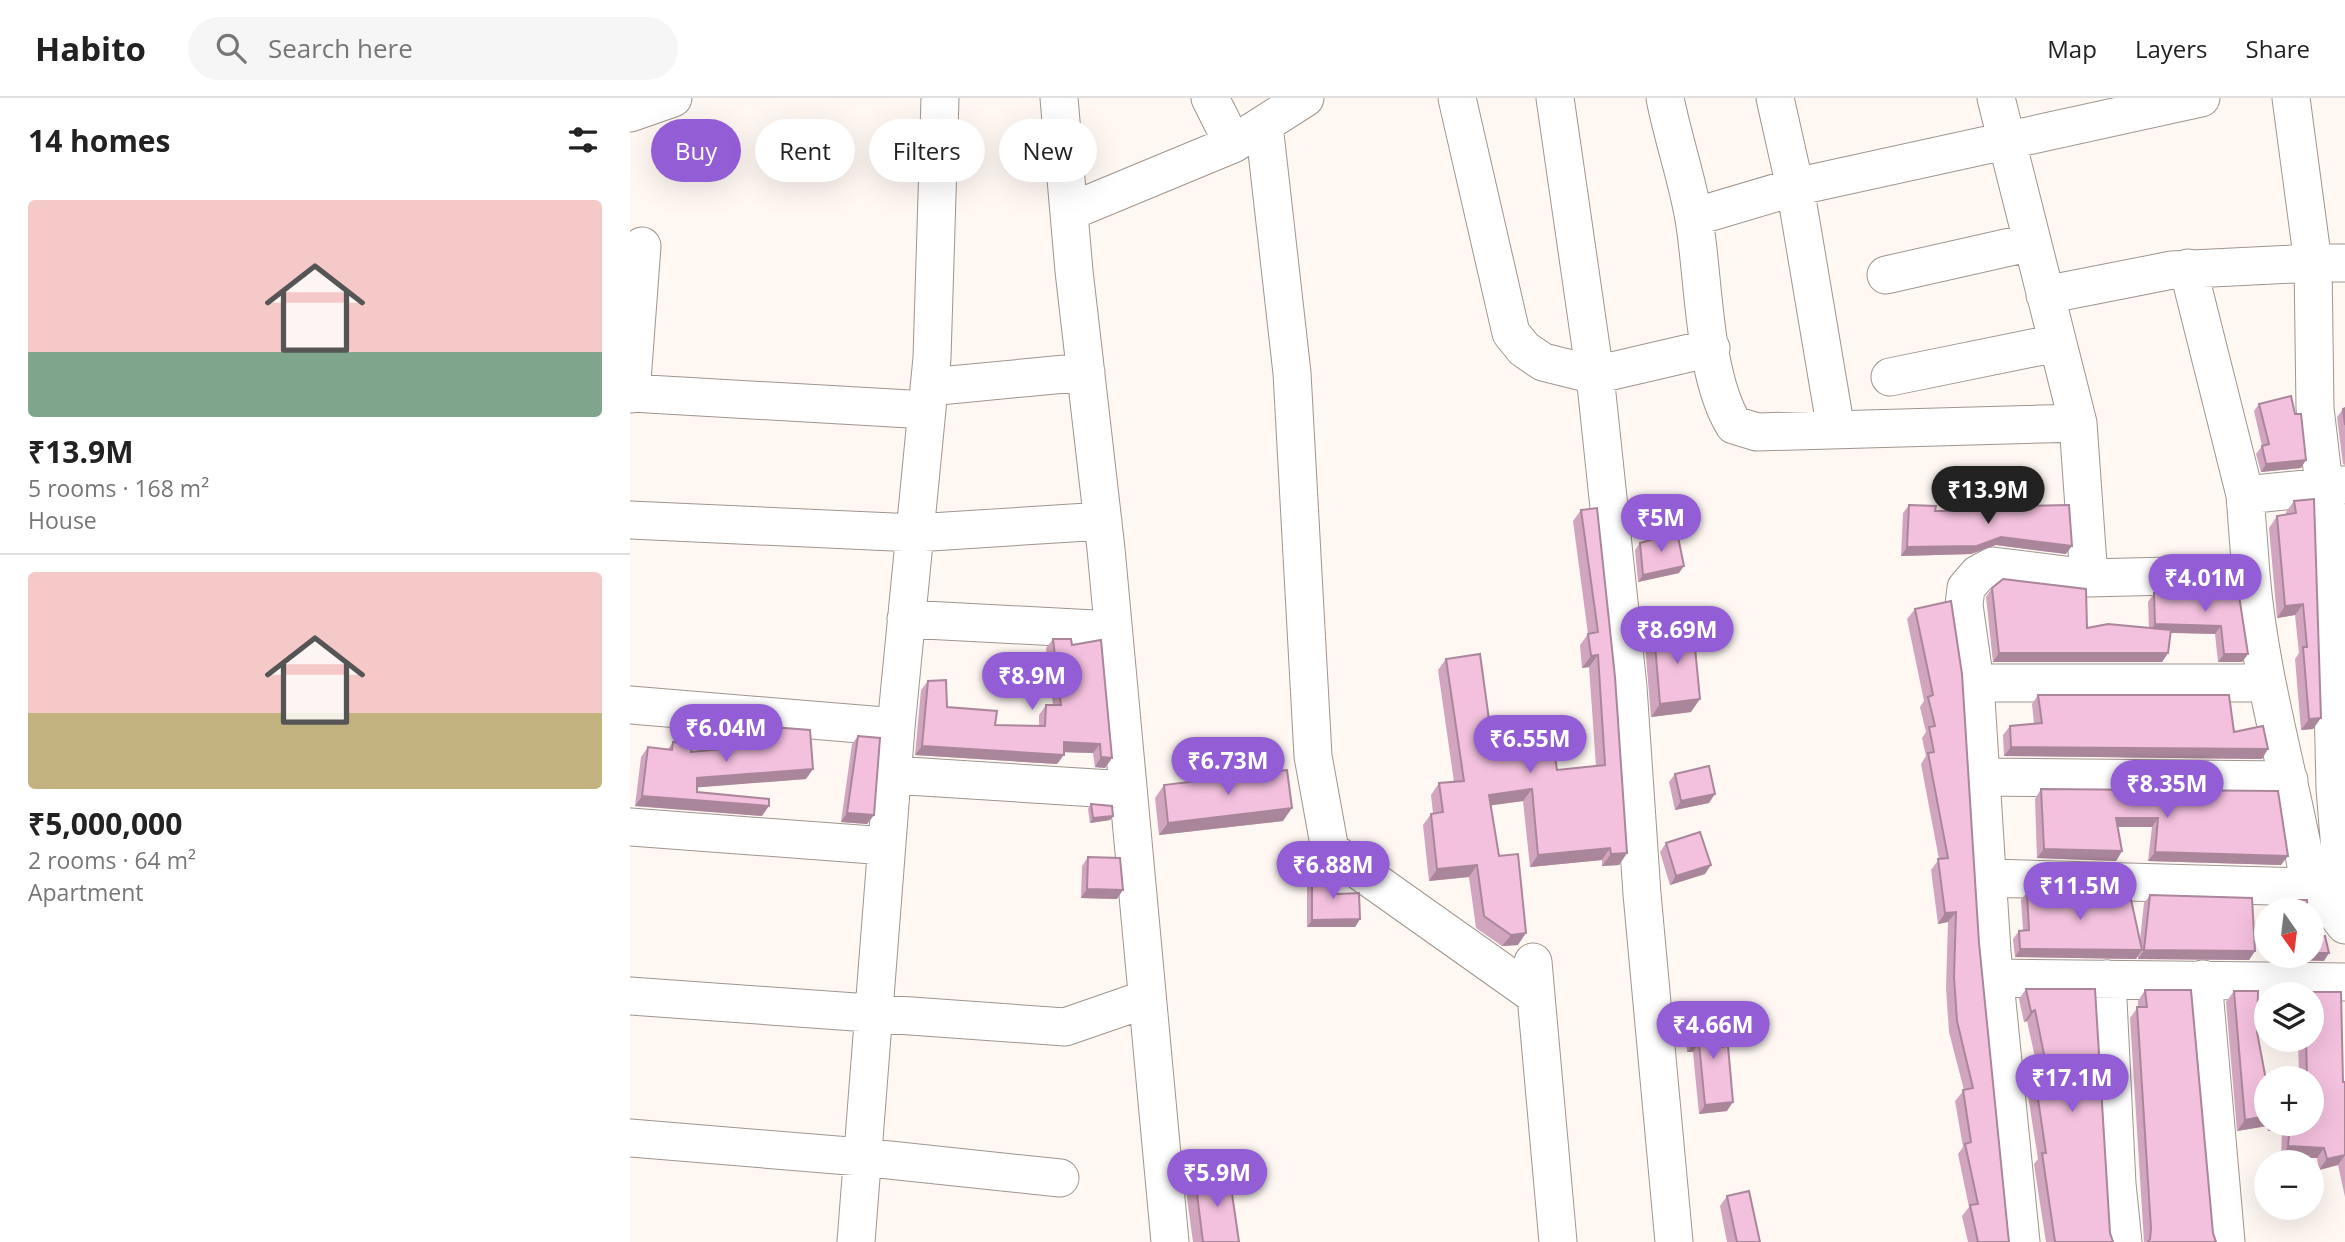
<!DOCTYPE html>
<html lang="en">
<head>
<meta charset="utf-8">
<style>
  body { margin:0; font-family:"Open Sans",sans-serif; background:#f6f6f6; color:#222; height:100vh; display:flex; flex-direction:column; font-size:26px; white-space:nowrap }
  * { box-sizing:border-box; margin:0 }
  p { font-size:23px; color:#767676 }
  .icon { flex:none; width:38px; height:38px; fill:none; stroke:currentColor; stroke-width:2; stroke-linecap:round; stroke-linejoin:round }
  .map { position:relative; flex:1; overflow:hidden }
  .sheet { display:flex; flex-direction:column; background:#fff; width:630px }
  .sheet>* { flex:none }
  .top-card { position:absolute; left:21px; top:21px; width:665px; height:63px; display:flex; gap:14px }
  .needle { width:46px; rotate:166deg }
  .fabs { position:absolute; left:1624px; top:800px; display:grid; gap:14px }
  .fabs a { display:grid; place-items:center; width:70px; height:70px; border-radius:50%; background:#fff; box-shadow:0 7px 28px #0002; font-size:35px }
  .price { position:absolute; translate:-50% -60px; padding:0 16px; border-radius:24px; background:#925dd5; color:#fff; font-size:23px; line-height:46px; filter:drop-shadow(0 2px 4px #0008) }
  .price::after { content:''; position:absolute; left:50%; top:42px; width:21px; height:16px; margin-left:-10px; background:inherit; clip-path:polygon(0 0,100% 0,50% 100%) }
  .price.active { background:#222; color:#fff }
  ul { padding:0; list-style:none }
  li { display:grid; align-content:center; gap:14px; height:371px; padding:0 28px }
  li+li { border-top:2px solid #e0e0e0 }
  li span { display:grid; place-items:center; height:217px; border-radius:7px; color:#555 }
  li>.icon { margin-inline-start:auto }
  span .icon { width:126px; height:126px; fill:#fffc; stroke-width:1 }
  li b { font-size:30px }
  h2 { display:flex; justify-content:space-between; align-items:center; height:84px; padding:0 28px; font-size:30px }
  .pill { padding:0 24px; border-radius:32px; background:#fff; box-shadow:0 7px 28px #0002; font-size:24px; line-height:63px }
  .pill.active { background:#925dd5; color:#fff }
  header { display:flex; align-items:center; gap:42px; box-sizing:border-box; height:98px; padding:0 35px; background:#fff; border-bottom:2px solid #e0e0e0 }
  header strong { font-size:33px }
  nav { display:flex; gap:38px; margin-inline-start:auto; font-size:24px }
  .search { width:490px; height:63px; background:#f6f6f6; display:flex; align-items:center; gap:18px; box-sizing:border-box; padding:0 24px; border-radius:38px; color:#767676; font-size:26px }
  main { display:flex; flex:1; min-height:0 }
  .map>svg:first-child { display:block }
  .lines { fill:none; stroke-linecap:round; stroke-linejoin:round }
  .minor-casing { stroke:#9f958d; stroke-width:39 }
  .minor { stroke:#fff; stroke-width:37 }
  .wall { fill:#d1a5be }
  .shaded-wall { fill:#aa869b }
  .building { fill:#f3c0dd; stroke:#aa869b; stroke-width:2 }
</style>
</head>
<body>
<header>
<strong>Habito</strong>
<div class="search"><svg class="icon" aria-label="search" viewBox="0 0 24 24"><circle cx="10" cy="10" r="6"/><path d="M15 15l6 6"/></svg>Search here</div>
<nav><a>Map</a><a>Layers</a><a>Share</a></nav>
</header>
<main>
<section class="sheet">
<h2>14 homes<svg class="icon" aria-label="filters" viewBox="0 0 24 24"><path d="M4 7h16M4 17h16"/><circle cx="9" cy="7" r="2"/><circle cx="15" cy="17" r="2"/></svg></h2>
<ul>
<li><span style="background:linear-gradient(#f6c9c9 70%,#7fa58c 0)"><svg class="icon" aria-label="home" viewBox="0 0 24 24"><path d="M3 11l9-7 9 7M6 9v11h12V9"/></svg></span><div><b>₹13.9M</b><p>5 rooms · 168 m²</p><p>House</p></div></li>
<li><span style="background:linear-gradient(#f6c9c9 65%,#c2b280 0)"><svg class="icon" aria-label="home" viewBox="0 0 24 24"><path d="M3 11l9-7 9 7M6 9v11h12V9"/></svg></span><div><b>₹5,000,000</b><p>2 rooms · 64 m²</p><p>Apartment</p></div></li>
</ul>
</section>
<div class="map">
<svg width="1715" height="1144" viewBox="0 0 1715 1144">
  <rect width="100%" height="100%" fill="#fef7f2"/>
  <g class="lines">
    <!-- minor casing -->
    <g class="minor-casing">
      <path id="minor" d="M429 0 444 173 476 451 540 1144
        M580 0 603 46
        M827 0 881 235 894 251 913 264 965 277 1081 250
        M925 0 965 277 998 589 1012 796 1044 1144
        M1035 0C1043 41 1057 80 1064 121 1074 180 1073 278 1104 327L1127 334 1448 325
        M1145 0 1165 89 1206 332
        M1366 0 1448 325 1459 480 1621 476C1630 582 1662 684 1680 789L1692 797 1715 827
        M1661 0 1683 165H1715
        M0 15 43 0
        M634 27 662 275 683 658 700 752 906 898
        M439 114 603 46 675 0
        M1064 119 1165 89 1571 0
        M1558 170 1615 397 1621 476
        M1256 177 1402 144
        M1415 197 1542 172 1683 165 1685 310 1699 430 1705 690 1715 815
        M1260 279 1427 245
        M299 289 456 274
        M0 295 297 312
        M1 296 12 148
        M1615 397 1715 387
        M0 422 285 435 473 423
        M276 521 483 532
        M1345 585H1636
        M0 607 266 629
        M262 677 497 692
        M1351 679 1659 682
        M0 729 256 748
        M1358 780 1680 789
        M903 864 928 1144
        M1365 880 1715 884
        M1477 881 1487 1086 1493 1144
        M1573 881 1596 1144
        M0 898 435 929 516 901
        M0 1040 231 1059 430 1080
        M226 1144 266 629 302 260 310 0
        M1391 1144 1362 854 1345 585 1334 507 1336 490 1348 476 1363 468 1459 480"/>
    </g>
    <!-- minor -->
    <use href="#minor" class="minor"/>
  </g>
  <!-- wall -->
  <path class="wall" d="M1629 306 1671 370 1631 374 1626 356 1632 348 1624 313Z
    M1715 310V367L1713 366 1707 319 1713 311Z
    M1684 401 1683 631 1671 632 1665 561 1669 555 1665 517 1647 520 1639 430 1647 418 1656 417V414L1664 403Z
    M1279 407 1305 413 1392 412 1395 408 1436 456 1366 447 1341 456 1271 458 1273 415Z
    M951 412 997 755 989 767 972 768V762L900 769 893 703 860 707 869 758 888 847 872 848 846 830 839 779 799 783 793 727 801 716 803 715 801 697 809 685 824 684 808 572 816 561 860 629 927 672 966 668 959 569 952 570 950 547 958 536 943 423Z
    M1010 445 1049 475 1008 484 1005 452Z
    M1362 490 1457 530H1519L1518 504 1524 495 1553 494 1555 491 1579 493 1618 556 1612 564H1588L1585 536 1541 535 1538 555 1532 564H1363L1356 499Z
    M1321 503 1349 845 1378 1135 1379 1144H1338L1332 1118 1339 1109 1328 1056 1333 1049 1325 1003 1334 992 1319 934 1316 890 1318 824 1308 826 1301 772 1309 761 1291 666 1296 658 1292 640 1296 634 1290 609 1294 603 1277 521 1285 511Z
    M1024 534 1061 614 1021 619 1015 547Z
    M423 541 442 547 482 660 475 670 465 669 463 655 434 654 427 666 285 657 291 592 298 583 317 609 365 627 409 628V617L416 607H423L416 550Z
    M1408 597 1604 634 1632 661 1374 658 1373 637 1380 628 1404 626 1402 606Z
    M115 627 176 681 67 689V694L132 718 5 708 11 659 18 649 38 651 43 644 61 654 107 650 108 637Z
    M228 638 244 717 237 726 211 724 222 646Z
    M1045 676 1079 705 1045 712 1039 684Z
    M534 687 653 723 529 737 525 700Z
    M1411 691 1648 693 1651 767 1518 763 1522 729H1488L1492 753 1486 763 1407 760 1405 701Z
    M461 706 483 718 480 722 460 725 458 711Z
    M1036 745 1075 776 1040 787 1030 754Z
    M458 759 487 801 451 800 452 768Z
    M682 779 707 796 730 821 725 829H677V786Z
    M1397 794 1510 842 1514 805 1520 797 1625 853 1619 862 1508 861V858L1506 861 1385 859 1383 841 1389 833 1393 832 1391 802Z
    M1658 802 1677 812H1653V809Z
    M1396 891H1465L1480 1135 1483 1144H1416L1405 1073 1404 1066 1408 1061 1396 985 1404 974 1408 973 1397 923 1394 924 1389 901Z
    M1515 892 1583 1135 1586 1144H1514L1500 920 1508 909V903Z
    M1604 893H1628L1627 934 1636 982V1026H1682V980H1669L1668 942H1682V896H1663L1665 894H1711L1713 984H1715V1099L1708 1067 1689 1072 1687 1060 1651 1059 1652 1032 1638 1033 1637 1028 1607 1033 1596 904Z
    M1060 919 1089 949 1097 1013 1069 1016 1063 954H1057L1054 928Z
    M565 1080 609 1144H563L556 1093Z
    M1097 1098 1130 1144H1097L1090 1108Z"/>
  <!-- shaded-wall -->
  <path class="shaded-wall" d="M1676 362 1671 370 1631 374 1636 366Z
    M1371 439 1442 448 1436 456 1366 447 1341 456 1271 458 1277 449Z
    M1054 468 1049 475 1008 484 1013 477Z
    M1673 506 1665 517 1647 520 1655 508Z
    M1525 526 1591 528 1585 536 1519 534Z
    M1369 555H1538L1532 564H1363Z
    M1594 556H1618L1612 564H1588Z
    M968 557 959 569 952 570 961 558Z
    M1070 601 1061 614 1021 619 1030 606Z
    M1691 620 1683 631 1671 632 1679 621Z
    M434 644 470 646 463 655 427 654Z
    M292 648 434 657 427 666 285 657Z
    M1381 649 1638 651 1632 661 1374 658Z
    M471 659 482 660 475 670 465 669Z
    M183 671 176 681 60 690 67 680Z
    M902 691 893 703 850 709 859 697Z
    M1085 696 1079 705 1045 712 1051 703Z
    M12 698 139 708 132 718 5 708Z
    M662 710 653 723 529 737 538 725Z
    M217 715 244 717 237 726 211 724Z
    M483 718 480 722 460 725 463 720Z
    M1486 720H1528L1522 729H1479Z
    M980 750 972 762 900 769 908 757Z
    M1414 751 1492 753 1486 763 1407 760Z
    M1525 754 1658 758 1651 767 1518 763Z
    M997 755 989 767 972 768 981 756Z
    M847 767 839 779 799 783 807 771Z
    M1081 767 1075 776 1040 787 1046 778Z
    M457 791 493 792 487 801 451 800Z
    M1326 814 1318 824 1308 826 1315 815Z
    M730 821 725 829H677L682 822Z
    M896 835 888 847 872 848 881 837Z
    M1390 851 1512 852 1506 861 1385 859Z
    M1514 852 1625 853 1619 862 1508 861Z
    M1682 855H1699L1694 863 1654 862 1657 858H1682Z
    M1405 912 1397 923 1394 924 1401 914Z
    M1069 945 1063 954H1057L1063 946Z
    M1103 1004 1097 1013 1069 1016 1075 1007Z
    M1636 1018V1026H1639L1637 1028 1607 1033 1615 1022Z
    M1643 1026H1657L1652 1032 1638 1033Z
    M1658 1048 1694 1050 1687 1060 1651 1059Z
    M1715 1057 1708 1067 1689 1072 1697 1061Z"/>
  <!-- building -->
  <path class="building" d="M1661 298 1665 316H1671L1676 362 1636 366 1632 348 1639 346 1629 306Z
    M1715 310V327L1713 311Z
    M1684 401 1691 620 1679 621 1673 549H1677L1673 506 1655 508 1647 418 1666 415 1664 403Z
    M1279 407 1306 408 1305 413 1395 412V408L1439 407 1442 448 1371 439 1347 448 1277 449Z
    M967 410 985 579 997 755 981 756 980 750 908 757 902 691 859 697 869 758 888 756 896 835 881 837 854 818 847 767 807 771 801 716 813 714 809 685 834 683 816 561 850 556 860 629 919 620 927 672 975 667 968 557 961 558 958 536 968 534 951 412Z
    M1047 434 1054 468 1013 477 1010 445Z
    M1373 481 1456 491 1457 530 1478 526 1541 532 1538 555H1369L1362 490Z
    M1579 490V493L1608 491 1618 556H1594L1591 528 1525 526 1524 495 1555 494V491Z
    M1321 503 1332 576 1349 845 1378 1135 1379 1144H1348L1340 1107 1348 1106 1335 1046 1341 1044 1333 992 1343 990 1327 923 1324 879 1326 814 1315 815 1308 761 1318 760 1298 655 1304 654 1299 629 1305 628 1298 599 1303 597 1285 511Z
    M1063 530 1070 601 1030 606 1024 534Z
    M423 541H441L442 547 471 542 482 660 471 659 470 646 434 644V657L292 648 298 583 316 582 317 609 367 613 365 627 415 628 416 607H431Z
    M1408 597H1599L1604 634 1633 628 1638 651 1381 649 1380 628 1412 625Z
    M115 627 180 632 183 671 67 680V694L139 701V708L12 698 18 649 42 652 43 644 62 647 61 654 114 649Z
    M228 638 250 640 244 717 217 715Z
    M1079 668 1085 696 1051 703 1045 676Z
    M657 672 662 710 538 725 534 687Z
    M1411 691 1648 693 1658 758 1525 754 1528 720H1486L1492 753 1414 751Z
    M461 706 482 708 483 718 463 720Z
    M1070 734 1081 767 1046 778 1036 745Z
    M458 759 490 760 493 792 457 791Z
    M682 779H707V796L729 795 730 821 682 822Z
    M1397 794 1500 797 1512 852 1390 851 1389 833 1399 832Z
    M1520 797 1622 800 1625 853 1514 852Z
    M1658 802H1677V812H1658Z
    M1695 838 1699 855H1682V841Z
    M1396 891H1465L1480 1135 1483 1144H1425L1413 1062 1412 1055H1416L1404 974 1417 971 1405 912 1401 914Z
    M1515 892H1561L1583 1135 1586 1144H1518L1520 1141 1521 1131 1507 909H1517Z
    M1604 893H1628L1627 934 1636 982V1018L1615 1022Z
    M1665 894H1711L1713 984H1715V1057L1697 1061 1694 1050 1658 1048 1660 1026H1682V980H1677L1676 942H1682V896H1665Z
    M1085 917 1089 949 1098 948 1103 1004 1075 1007 1069 945 1063 946 1060 919Z
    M599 1075 609 1144H573L565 1080Z
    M1119 1093 1130 1144H1107L1097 1098Z"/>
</svg>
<div class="fabs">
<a><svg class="needle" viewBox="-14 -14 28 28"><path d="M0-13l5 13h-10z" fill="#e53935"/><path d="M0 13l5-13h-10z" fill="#767676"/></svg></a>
<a><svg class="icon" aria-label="layers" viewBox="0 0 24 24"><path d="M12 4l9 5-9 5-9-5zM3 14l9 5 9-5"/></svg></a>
<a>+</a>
<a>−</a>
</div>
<b class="price active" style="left:1358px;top:428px">₹13.9M</b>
<b class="price" style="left:1031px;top:456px">₹5M</b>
<b class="price" style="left:1575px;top:516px">₹4.01M</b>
<b class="price" style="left:1047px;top:568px">₹8.69M</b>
<b class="price" style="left:402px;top:614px">₹8.9M</b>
<b class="price" style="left:96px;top:666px">₹6.04M</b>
<b class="price" style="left:900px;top:677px">₹6.55M</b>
<b class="price" style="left:598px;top:699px">₹6.73M</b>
<b class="price" style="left:1537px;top:722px">₹8.35M</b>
<b class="price" style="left:703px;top:803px">₹6.88M</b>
<b class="price" style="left:1450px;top:824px">₹11.5M</b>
<b class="price" style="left:1083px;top:963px">₹4.66M</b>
<b class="price" style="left:1442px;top:1016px">₹17.1M</b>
<b class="price" style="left:587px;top:1111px">₹5.9M</b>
<div class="top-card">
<a class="pill active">Buy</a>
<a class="pill">Rent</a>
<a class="pill">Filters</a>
<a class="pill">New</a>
</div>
</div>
</main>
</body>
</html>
